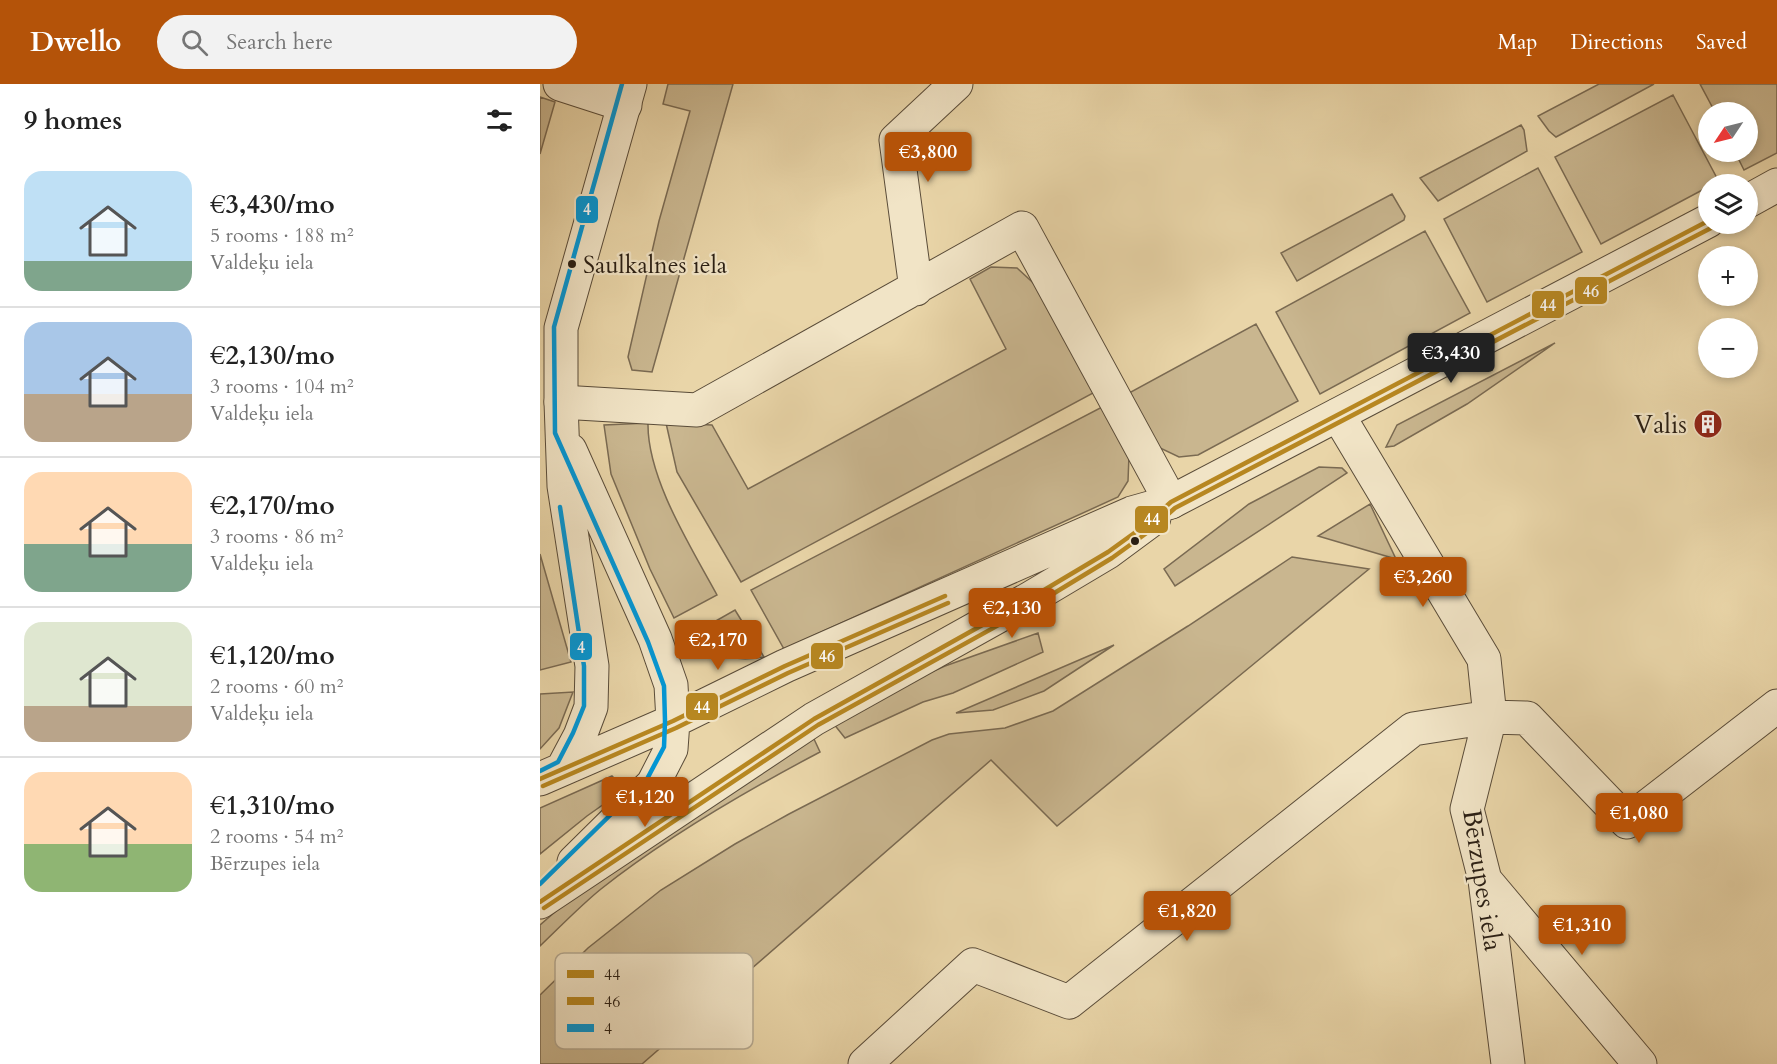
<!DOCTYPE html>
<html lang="en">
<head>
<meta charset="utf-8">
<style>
  body { margin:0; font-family:Cardo,serif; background:#f2f2f2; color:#222; height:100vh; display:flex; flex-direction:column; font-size:22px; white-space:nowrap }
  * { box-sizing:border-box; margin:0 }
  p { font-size:20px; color:#767676 }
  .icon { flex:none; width:33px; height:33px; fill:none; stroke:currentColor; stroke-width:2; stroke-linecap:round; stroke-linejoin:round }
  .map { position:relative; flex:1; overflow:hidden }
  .sheet { display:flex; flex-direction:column; background:#fff; width:540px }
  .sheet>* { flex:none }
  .needle { width:39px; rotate:235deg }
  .tools { position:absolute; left:1158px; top:18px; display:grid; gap:12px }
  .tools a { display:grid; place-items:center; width:60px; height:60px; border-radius:50%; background:#fff; box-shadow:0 3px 9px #0003; font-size:30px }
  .price { position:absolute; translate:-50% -51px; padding:0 14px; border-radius:6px; background:#b45309; color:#fff; font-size:20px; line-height:39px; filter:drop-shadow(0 2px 3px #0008) }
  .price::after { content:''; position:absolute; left:50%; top:36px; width:18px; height:14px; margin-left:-9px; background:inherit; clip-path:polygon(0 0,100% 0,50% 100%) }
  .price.current { background:#222; color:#fff }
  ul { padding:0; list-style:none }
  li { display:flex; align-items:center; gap:18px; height:150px; padding:0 24px }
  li+li { border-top:2px solid #e0e0e0 }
  li span { display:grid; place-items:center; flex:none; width:168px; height:120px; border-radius:18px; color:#555 }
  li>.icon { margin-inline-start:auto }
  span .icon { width:72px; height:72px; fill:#fffc; stroke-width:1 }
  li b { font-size:26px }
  h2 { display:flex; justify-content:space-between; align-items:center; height:72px; padding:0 24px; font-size:26px }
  header { display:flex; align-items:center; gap:36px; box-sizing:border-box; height:84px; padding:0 30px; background:#b45309; color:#fff }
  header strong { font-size:28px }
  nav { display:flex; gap:33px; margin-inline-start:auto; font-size:21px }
  .search { width:420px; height:54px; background:#f2f2f2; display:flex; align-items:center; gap:15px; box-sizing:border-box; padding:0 21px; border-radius:33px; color:#767676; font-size:22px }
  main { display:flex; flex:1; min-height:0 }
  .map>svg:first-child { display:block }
  .grass { fill:#c9b68f; stroke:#7a6a52; stroke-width:1.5 }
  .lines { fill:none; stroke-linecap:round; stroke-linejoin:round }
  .minor-casing { stroke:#5a4c39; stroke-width:35 }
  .tertiary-casing { stroke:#5a4c39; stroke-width:35 }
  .minor { stroke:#f1e4c6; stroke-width:33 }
  .tertiary { stroke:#f1e4c6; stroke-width:33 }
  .bus-1-casing { stroke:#f1e4c6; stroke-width:9 }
  .bus-2-casing { stroke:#f1e4c6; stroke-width:9 }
  .bus-3-casing { stroke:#f1e4c6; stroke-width:9 }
  .bus-1 { stroke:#b78721; stroke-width:4.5 }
  .bus-2 { stroke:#b78721; stroke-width:4.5 }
  .bus-3 { stroke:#0297d6; stroke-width:4.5 }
  .bus-dot { fill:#2a1f14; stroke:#f1e4c6; stroke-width:2 }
  .labels { text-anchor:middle; stroke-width:4.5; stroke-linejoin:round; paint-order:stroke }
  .bus-label { font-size:24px; fill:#2a1f14; stroke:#f1e4c6; text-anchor:start }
  .poi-label { font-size:26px; fill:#2a1f14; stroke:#f1e4c6; text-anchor:end }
  .street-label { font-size:26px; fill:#2a1f14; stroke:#f1e4c6 }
  .key { fill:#f1e4c6; stroke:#b5a991; stroke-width:1.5 }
  .key-label { font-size:16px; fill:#2a1f14 }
  .line-badge { stroke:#f1e4c6; stroke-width:2 }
  .badge-label { font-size:16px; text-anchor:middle; font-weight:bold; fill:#fff }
</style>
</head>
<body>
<header>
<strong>Dwello</strong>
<div class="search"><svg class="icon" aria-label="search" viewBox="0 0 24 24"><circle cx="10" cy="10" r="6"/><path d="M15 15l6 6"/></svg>Search here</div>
<nav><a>Map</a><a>Directions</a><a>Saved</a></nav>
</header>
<main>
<section class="sheet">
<h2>9 homes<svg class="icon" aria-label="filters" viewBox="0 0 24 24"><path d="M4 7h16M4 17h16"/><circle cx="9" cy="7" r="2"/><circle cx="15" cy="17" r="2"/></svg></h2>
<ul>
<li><span style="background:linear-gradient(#bfe0f5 75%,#7fa58c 0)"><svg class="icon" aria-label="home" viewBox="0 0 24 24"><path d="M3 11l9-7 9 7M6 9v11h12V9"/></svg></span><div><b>€3,430/mo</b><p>5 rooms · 188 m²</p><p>Valdeķu iela</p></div></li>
<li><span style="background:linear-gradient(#a9c7e8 60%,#b9a48a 0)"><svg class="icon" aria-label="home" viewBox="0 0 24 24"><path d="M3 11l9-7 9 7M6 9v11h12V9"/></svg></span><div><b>€2,130/mo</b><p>3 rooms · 104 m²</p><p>Valdeķu iela</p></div></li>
<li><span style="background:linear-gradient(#ffd9b3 60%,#7fa58c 0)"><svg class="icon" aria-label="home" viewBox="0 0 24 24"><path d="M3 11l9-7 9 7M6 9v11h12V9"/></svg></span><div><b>€2,170/mo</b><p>3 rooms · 86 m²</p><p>Valdeķu iela</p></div></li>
<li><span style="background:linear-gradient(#dfe7d0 70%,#b9a48a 0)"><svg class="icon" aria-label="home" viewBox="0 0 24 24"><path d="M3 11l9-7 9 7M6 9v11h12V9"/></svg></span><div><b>€1,120/mo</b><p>2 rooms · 60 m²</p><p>Valdeķu iela</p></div></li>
<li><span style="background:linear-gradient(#ffd9b3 60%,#8fb573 0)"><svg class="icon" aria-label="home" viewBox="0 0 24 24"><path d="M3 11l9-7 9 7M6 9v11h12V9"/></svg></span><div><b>€1,310/mo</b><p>2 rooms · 54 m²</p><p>Bērzupes iela</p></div></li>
</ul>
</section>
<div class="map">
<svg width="1237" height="980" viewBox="0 0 1237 980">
  <rect width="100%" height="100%" fill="#e9d5a8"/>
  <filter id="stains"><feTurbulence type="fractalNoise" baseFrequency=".00333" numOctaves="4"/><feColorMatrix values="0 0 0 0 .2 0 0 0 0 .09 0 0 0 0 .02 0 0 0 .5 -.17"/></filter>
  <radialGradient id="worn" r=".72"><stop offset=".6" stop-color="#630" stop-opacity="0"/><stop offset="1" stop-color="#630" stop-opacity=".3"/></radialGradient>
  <!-- grass -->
  <path class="grass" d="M128 0H193L112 288 92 286 88 273 119 137 150 27 123 20Z
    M1059 0H1114L1016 53 1009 47 998 32Z
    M1160 0H1237V69L1204 86 1195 68H1208V28H1175Z
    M1133 11 1179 98 1168 100V103L1061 160 1015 73Z
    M0 13 15 18 0 70Z
    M981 41 984 46 987 67 898 117 880 94Z
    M998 84 1042 168 947 218 904 135Z
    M852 110 865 132 864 136 757 197 741 169Z
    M885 147 930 229 780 310 736 228Z
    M451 183 477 184 502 207 555 308 201 498 137 388 126 339 172 341 208 405 466 265 430 195Z
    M716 240 758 317 658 371 639 373 618 363 589 309Z
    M1015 259 927 320 854 362 846 363 857 341Z
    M564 322 589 371 588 397 578 413 244 565 211 506Z
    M108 339C107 394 151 463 177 511L134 534 110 485 71 390 64 341Z
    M779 383 802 384 807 389 635 502 624 485 709 420Z
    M830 420 856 475 778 452Z
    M0 470 31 578 0 586Z
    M752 473 829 485 517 742 451 676 102 980H0V911L48 864 121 806 195 760 249 730 392 656 409 650 465 644 513 627 648 542Z
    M195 526 224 573C197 578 166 572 146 554Z
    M498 549 503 568 413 609 383 618 305 654 293 639 373 596 405 582Z
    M574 561 504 607 453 626 416 629Z
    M33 608 19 644 0 665V610Z
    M268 653 274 655 280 668C204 708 128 752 61 805 40 822 20 843 0 862V841L52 796Z
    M72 692 79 699 78 710 47 732 0 770V724Z"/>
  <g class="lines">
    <!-- minor casing -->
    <g class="minor-casing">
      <path id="minor" d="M20 0 85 21
        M376 205 356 56 416 0
        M21 318 157 326 482 144 631 418
        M798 331 944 575 950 633 927 725 945 796 968 980
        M945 796 1100 980
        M325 980 433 881 529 918 873 645 950 633 987 634 1087 738 1237 622"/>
    </g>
    <!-- tertiary casing -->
    <g class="tertiary-casing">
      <path id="tertiary" d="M1208 117 1237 101
        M30 366 115 555 131 601 133 637 131 665 113 700 34 778
        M23 684 40 652 51 623 52 582 24 402 21 318V244L90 0
        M0 695 133 637 245 582 592 429 631 418 1168 137
        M0 818 274 635 489 515 568 468 614 434"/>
    </g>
    <!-- minor -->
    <use href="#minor" class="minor"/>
    <!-- tertiary -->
    <use href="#tertiary" class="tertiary"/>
    <!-- bus-1 casing -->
    <g class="bus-1-casing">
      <path id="bus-1" d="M0 695 133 637 245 582 405 512
        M0 818 274 635 489 515 568 468 604 442 631 418 1168 137"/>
    </g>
    <!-- bus-2 casing -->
    <g class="bus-2-casing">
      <path id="bus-2" d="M3 702 136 644 248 589 408 519
        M4 824 278 641 493 522 572 474 608 448 635 424 1171 144"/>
    </g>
    <!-- bus-3 casing -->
    <g class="bus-3-casing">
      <path id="bus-3" d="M0 687 18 678 33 649 44 622V582L20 423
        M0 800 107 695 124 663 125 637 124 602 108 558 15 349 14 243 82 0"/>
    </g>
    <!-- bus-1 -->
    <use href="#bus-1" class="bus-1"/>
    <!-- bus-2 -->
    <use href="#bus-2" class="bus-2"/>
    <!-- bus-3 -->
    <use href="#bus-3" class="bus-3"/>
  </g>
  <!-- icons -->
  <defs>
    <g id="building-disc" transform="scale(1.5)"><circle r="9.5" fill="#8f2418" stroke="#f1e4c6"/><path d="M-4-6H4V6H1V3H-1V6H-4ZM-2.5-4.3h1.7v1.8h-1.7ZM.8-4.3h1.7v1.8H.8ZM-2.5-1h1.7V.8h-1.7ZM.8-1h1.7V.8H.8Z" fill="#fff"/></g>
  </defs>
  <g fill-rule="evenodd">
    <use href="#building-disc" x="1168" y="340"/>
  </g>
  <!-- markers -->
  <g class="bus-dot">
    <circle cx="32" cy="180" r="5"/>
    <circle cx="595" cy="457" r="5"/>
  </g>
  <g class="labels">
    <!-- bus labels -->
    <g class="bus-label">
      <text x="43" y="189">Saulkalnes iela</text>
    </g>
    <!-- poi labels -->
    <g class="poi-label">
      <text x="1147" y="349">Valis</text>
    </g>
    <!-- street labels -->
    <g class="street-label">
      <text transform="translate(943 796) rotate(81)" y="9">Bērzupes iela</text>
    </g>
  </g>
  <!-- legend -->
  <rect x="15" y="869" width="198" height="96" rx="9" class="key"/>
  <rect x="27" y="886" width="27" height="8" fill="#b78721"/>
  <rect x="27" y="913" width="27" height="8" fill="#b78721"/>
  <rect x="27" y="940" width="27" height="8" fill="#0297d6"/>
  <g class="key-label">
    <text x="64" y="896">44</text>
    <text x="64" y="923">46</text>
    <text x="64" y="950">4</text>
  </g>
  <g class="line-badge">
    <rect x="35" y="111" width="24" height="29" rx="6" fill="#0297d6"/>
    <rect x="1034" y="192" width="34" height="29" rx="6" fill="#b78721"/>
    <rect x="991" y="206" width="34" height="29" rx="6" fill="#b78721"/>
    <rect x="594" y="421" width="35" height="29" rx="6" fill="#b78721"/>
    <rect x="29" y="548" width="24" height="29" rx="6" fill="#0297d6"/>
    <rect x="270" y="558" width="34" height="28" rx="6" fill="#b78721"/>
    <rect x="145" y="608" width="34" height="29" rx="6" fill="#b78721"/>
  </g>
  <g class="badge-label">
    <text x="47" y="131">4</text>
    <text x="1051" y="213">46</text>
    <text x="1008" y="227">44</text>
    <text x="612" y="441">44</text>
    <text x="41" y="569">4</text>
    <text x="287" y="578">46</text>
    <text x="162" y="629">44</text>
  </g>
  <rect width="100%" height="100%" filter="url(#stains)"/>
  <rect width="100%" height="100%" fill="url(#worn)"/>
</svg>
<div class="tools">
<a><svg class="needle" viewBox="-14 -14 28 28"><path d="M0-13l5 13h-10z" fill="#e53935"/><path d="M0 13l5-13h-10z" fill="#767676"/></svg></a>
<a><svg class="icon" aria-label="layers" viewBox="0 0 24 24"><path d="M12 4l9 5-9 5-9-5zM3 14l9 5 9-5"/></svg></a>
<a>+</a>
<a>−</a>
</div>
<b class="price" style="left:388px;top:99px">€3,800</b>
<b class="price current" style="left:911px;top:300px">€3,430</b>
<b class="price" style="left:883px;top:524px">€3,260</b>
<b class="price" style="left:472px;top:555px">€2,130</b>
<b class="price" style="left:178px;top:587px">€2,170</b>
<b class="price" style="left:105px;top:744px">€1,120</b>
<b class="price" style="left:1099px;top:760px">€1,080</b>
<b class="price" style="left:647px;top:858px">€1,820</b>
<b class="price" style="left:1042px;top:872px">€1,310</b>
</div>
</main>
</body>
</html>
